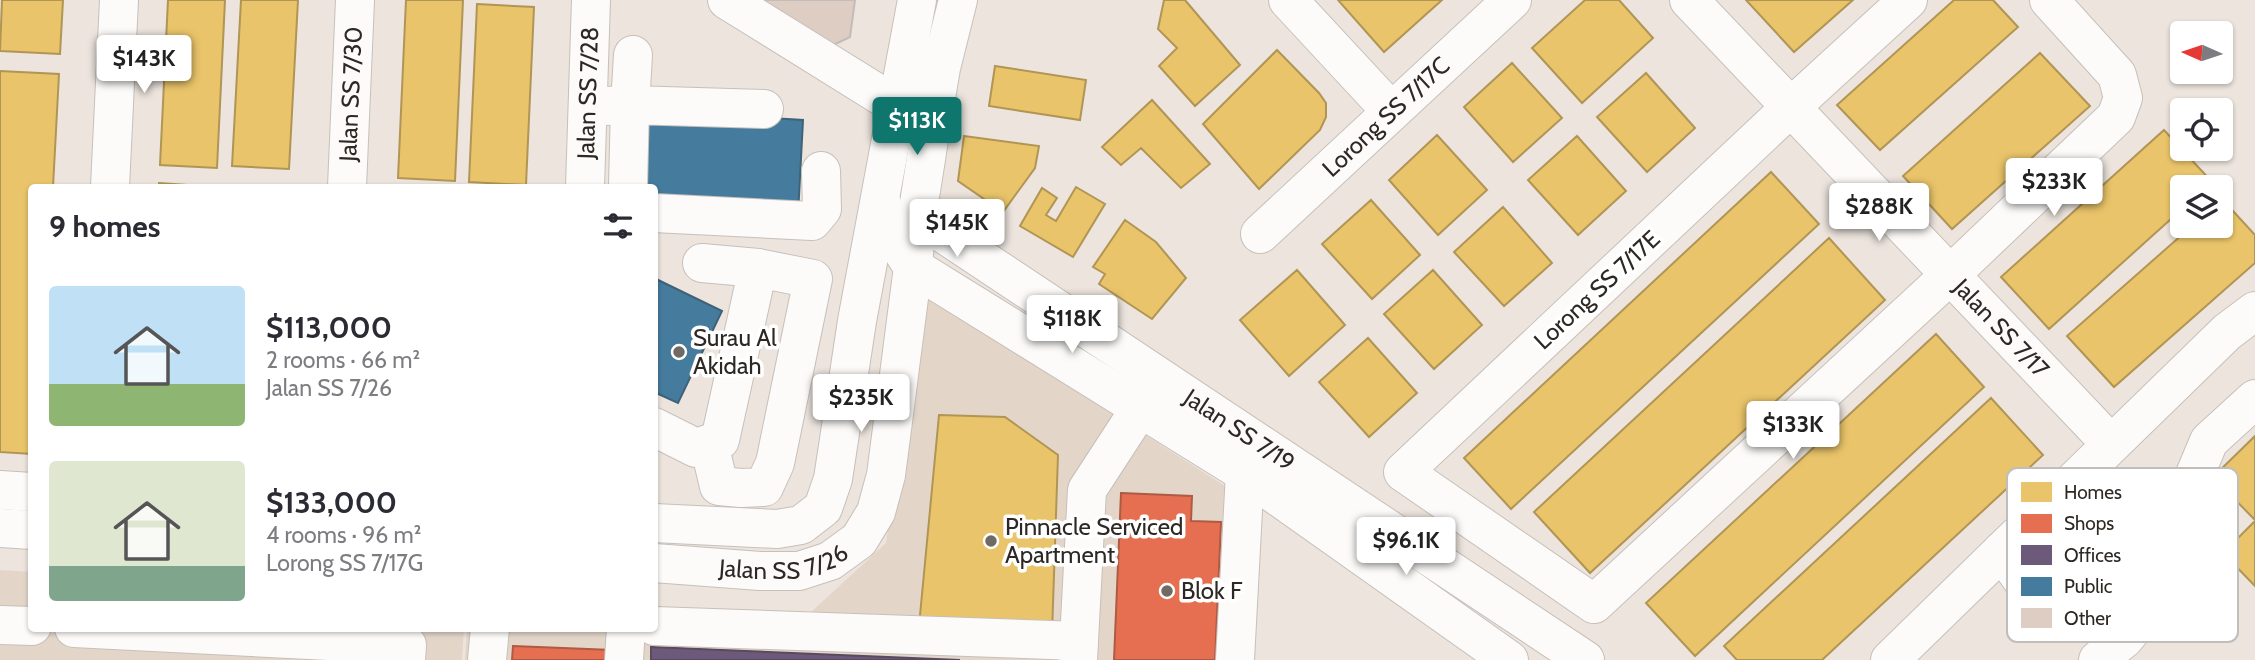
<!DOCTYPE html>
<html lang="en">
<head>
<meta charset="utf-8">
<style>
  body { margin:0; font-family:Cabin,sans-serif; background:#f2f2f3; color:#2b2b33; height:100vh; display:flex; flex-direction:column; font-size:26px; white-space:nowrap }
  * { box-sizing:border-box; margin:0 }
  p { font-size:23px; color:#7c7c81 }
  .icon { flex:none; width:38px; height:38px; fill:none; stroke:currentColor; stroke-width:2; stroke-linecap:round; stroke-linejoin:round }
  .map { position:relative; flex:1; overflow:hidden }
  .drawer { position:absolute; left:28px; top:184px; width:630px; height:448px; display:flex; flex-direction:column; background:#fff; border-radius:7px; box-shadow:0 2px 5px #0004 }
  .drawer>* { flex:none }
  .needle { width:46px; rotate:273deg }
  .buttons { position:absolute; left:2170px; top:21px; display:grid; gap:14px }
  .buttons a { display:grid; place-items:center; width:63px; height:63px; border-radius:7px; background:#fff; box-shadow:0 2px 5px #0004; font-size:35px }
  .price { position:absolute; translate:-50% -60px; padding:0 16px; border-radius:7px; background:#fff; color:#222; font-size:23px; line-height:46px; filter:drop-shadow(0 2px 4px #0008) }
  .price::after { content:''; position:absolute; left:50%; top:42px; width:21px; height:16px; margin-left:-10px; background:inherit; clip-path:polygon(0 0,100% 0,50% 100%) }
  .price.current { background:#0f766e; color:#fff }
  ul { padding:0; list-style:none }
  li { display:flex; align-items:center; gap:21px; height:175px; padding:0 21px }
  li span { display:grid; place-items:center; flex:none; width:196px; height:140px; border-radius:7px; color:#555 }
  li>.icon { margin-inline-start:auto }
  span .icon { width:84px; height:84px; fill:#fffc; stroke-width:1 }
  li b { font-size:30px }
  h2 { display:flex; justify-content:space-between; align-items:center; height:84px; padding:0 21px; font-size:30px }
  .map>svg:first-child { display:block }
  .built { fill:#e3d6c9 }
  .homes { fill:#e9c46a; stroke:#b19555; stroke-width:2 }
  .shops { fill:#e76f51; stroke:#af5a43; stroke-width:2 }
  .offices { fill:#6d597a; stroke:#5a4a60; stroke-width:2 }
  .public { fill:#457b9d; stroke:#3e6278; stroke-width:2 }
  .building { fill:#decdc3; stroke:#c3bcb8; stroke-width:2 }
  .lines { fill:none; stroke-linecap:round; stroke-linejoin:round }
  .minor-casing { stroke:#c6c0ba; stroke-width:40 }
  .minor { stroke:#fcfbfa; stroke-width:38 }
  .poi-dot { fill:#706a64; stroke:#fff; stroke-width:2.5 }
  .labels { text-anchor:middle; stroke-width:7; stroke-linejoin:round; paint-order:stroke }
  .street-label { font-size:24px; fill:#2d2823; stroke:#fff }
  .poi-label { font-size:24px; fill:#2d2823; stroke:#fff; text-anchor:start }
  .key { fill:#fff; stroke:#c0bebd; stroke-width:2 }
  .key-label { font-size:19px; fill:#2d2823 }
</style>
</head>
<body>
<div class="map">
<svg width="2255" height="660" viewBox="0 0 2255 660">
  <rect width="100%" height="100%" fill="#ece4dd"/>
  <!-- built -->
  <path class="built" d="M922 293 1225 486 1251 507 1242 660H465L467 628H654L810 613 886 543Z
    M0 570 31 572 32 628H464L462 660H0Z"/>
  <!-- homes -->
  <path class="homes" d="M2 0H63L60 54 0 51Z
    M168 0H225L217 168 160 165Z
    M241 0H298L289 169 232 166Z
    M406 0H463L455 181 398 178Z
    M1164 0H1185L1240 65 1195 106 1159 66 1177 48 1158 29Z
    M1338 0H1442L1384 52Z
    M1585 0H1619L1653 38 1582 103 1532 48Z
    M1746 0H1853L1794 52Z
    M1954 0H1993L2018 27 1880 150 1837 105Z
    M477 4 534 7 526 185 469 182Z
    M1277 50 1319 93 1326 103V117L1320 130 1259 189 1203 124Z
    M2040 53 2090 106 1952 229 1903 176Z
    M1512 63 1562 118 1513 162 1464 107Z
    M995 66 1086 80 1080 120 989 106Z
    M0 71 59 74 53 187H32V454L0 452Z
    M1646 73 1695 128 1647 172 1597 117Z
    M1152 100 1210 164 1181 188 1141 148 1121 165 1102 147Z
    M2164 130 2212 182 2206 187H2182V209L2049 329 2001 277Z
    M1437 135 1487 190 1438 235 1389 180Z
    M964 136 1039 146 1035 168 1003 212 958 181Z
    M1577 136 1626 191 1578 235 1528 180Z
    M1771 172 1819 224 1511 509 1464 458Z
    M159 183 216 187H159Z
    M1076 187 1105 204 1073 257 1020 226 1042 188 1057 198 1046 215 1056 221Z
    M2222 199 2255 235V263L2114 387 2067 336 2192 226H2221Z
    M1371 200 1420 255 1372 299 1322 244Z
    M1503 207 1552 263 1504 306 1454 252Z
    M1125 220 1156 242 1186 278 1152 319 1099 284 1105 274 1093 267Z
    M1829 238 1885 300 1590 573 1534 512Z
    M1297 270 1345 325 1289 376 1240 320Z
    M1433 270 1482 325 1434 369 1384 314Z
    M1936 334 1984 387 1695 656 1646 603Z
    M1368 338 1417 393 1369 437 1319 382Z
    M1991 398 2043 455 1822 660H1737L1724 646Z
    M939 415 1005 417 1058 455 1052 634 919 626Z
    M2255 436V520L2213 477Z
    M2255 521V586L2223 553Z"/>
  <!-- shops -->
  <path class="shops" d="M1121 493 1192 496 1191 521 1221 522 1215 660H1114Z
    M513 646 612 650V660H512Z"/>
  <!-- offices -->
  <path class="offices" d="M651 647 960 660H651Z"/>
  <!-- public -->
  <path class="public" d="M642 110 803 120 798 215 654 206V187H637Z
    M654 278 722 311 678 403 654 392Z"/>
  <!-- building -->
  <path class="building" d="M757 0H855L850 37 829 47Z"/>
  <g class="lines">
    <!-- minor casing -->
    <g class="minor-casing">
      <g id="minor">
        <path d="M727 0 896 105"/>
        <path d="M1288 0 1391 111"/>
        <path id="s1" d="M1689 0 2111 444"/>
        <path d="M1908 0 1791 107 1403 472 1594 604 1950 275 2116 117 2123 98 2117 75 2049 0"/>
        <path d="M605 106 630 105 633 55"/>
        <path d="M110 187 119 0"/>
        <path id="s2" d="M347 187 355 0"/>
        <path id="s3" d="M585 187 591 0"/>
        <path d="M628 187 630 105 764 109"/>
        <path d="M880 199C888 224 898 246 913 267L1245 473 1509 660"/>
        <path d="M654 213 812 221 822 209 821 171"/>
        <path id="s4" d="M917 216 1585 660"/>
        <path id="s5" d="M1260 234 1512 0"/>
        <path d="M702 263 758 268 813 279 775 463 764 487 741 488 719 486 709 444"/>
        <path d="M654 427 696 448 720 440 758 268"/>
        <path d="M0 490 32 492"/>
        <path d="M654 523 777 529 801 525 823 508 833 479 857 321 917 0"/>
        <path d="M0 528 32 530"/>
        <path d="M2002 551 2033 596"/>
        <path id="s6" d="M654 563 760 571H799L830 561 859 540 876 512 886 475 913 267 917 216 931 127 941 68 958 0"/>
        <path d="M0 625 32 626"/>
        <path d="M654 626 1079 641 1078 660"/>
        <path d="M74 628 407 645 406 660"/>
        <path d="M1079 641 1087 490 1141 407"/>
        <path d="M487 660 490 628"/>
        <path d="M624 660 626 628"/>
        <path d="M1235 660 1245 473 1254 456"/>
        <path d="M1890 660 2227 332 2255 311"/>
        <path d="M2098 660 2124 639 2174 579 2179 536 2193 479 2209 441 2255 399"/>
      </g>
    </g>
    <!-- minor -->
    <use href="#minor" class="minor"/>
  </g>
  <!-- markers -->
  <g class="poi-dot">
    <circle cx="679" cy="352" r="7"/>
    <circle cx="991" cy="541" r="7"/>
    <circle cx="1167" cy="591" r="7"/>
  </g>
  <g class="labels">
    <!-- street labels -->
    <g class="street-label">
      <text dy="8" stroke="none"><textPath href="#s3" startOffset="94">Jalan SS 7/28</textPath></text>
      <text dy="8" stroke="none"><textPath href="#s2" startOffset="93">Jalan SS 7/30</textPath></text>
      <text dy="8" stroke="none"><textPath href="#s5" startOffset="172">Lorong SS 7/17C</textPath></text>
      <text transform="translate(1597 290) rotate(-43)" y="8">Lorong SS 7/17E</text>
      <text dy="8" stroke="none"><textPath href="#s1" startOffset="453">Jalan SS 7/17</textPath></text>
      <text dy="8" stroke="none"><textPath href="#s4" startOffset="387">Jalan SS 7/19</textPath></text>
      <text dy="8" stroke="none"><textPath href="#s6" startOffset="131">Jalan SS 7/26</textPath></text>
    </g>
    <!-- poi labels -->
    <g class="poi-label">
      <text x="693" y="346">Surau Al<tspan x="693" dy="28">Akidah</tspan></text>
      <text x="1005" y="535">Pinnacle Serviced<tspan x="1005" dy="28">Apartment</tspan></text>
      <text x="1181" y="599">Blok F</text>
    </g>
  </g>
  <!-- legend -->
  <rect x="2007" y="468" width="231" height="174" rx="10" class="key"/>
  <rect x="2021" y="482" width="31" height="20" fill="#e9c46a"/>
  <rect x="2021" y="514" width="31" height="19" fill="#e76f51"/>
  <rect x="2021" y="545" width="31" height="20" fill="#6d597a"/>
  <rect x="2021" y="577" width="31" height="19" fill="#457b9d"/>
  <rect x="2021" y="608" width="31" height="20" fill="#decdc3"/>
  <g class="key-label">
    <text x="2064" y="499">Homes</text>
    <text x="2064" y="530">Shops</text>
    <text x="2064" y="562">Offices</text>
    <text x="2064" y="593">Public</text>
    <text x="2064" y="625">Other</text>
  </g>
</svg>
<div class="buttons">
<a><svg class="needle" viewBox="-14 -14 28 28"><path d="M0-13l5 13h-10z" fill="#e53935"/><path d="M0 13l5-13h-10z" fill="#7c7c81"/></svg></a>
<a><svg class="icon" aria-label="locate" viewBox="0 0 24 24"><circle cx="12" cy="12" r="6"/><path d="M12 2v4M12 18v4M2 12h4M18 12h4"/></svg></a>
<a><svg class="icon" aria-label="layers" viewBox="0 0 24 24"><path d="M12 4l9 5-9 5-9-5zM3 14l9 5 9-5"/></svg></a>
</div>
<b class="price" style="left:144px;top:95px">$143K</b>
<b class="price current" style="left:917px;top:157px">$113K</b>
<b class="price" style="left:2054px;top:218px">$233K</b>
<b class="price" style="left:1879px;top:243px">$288K</b>
<b class="price" style="left:957px;top:259px">$145K</b>
<b class="price" style="left:1072px;top:355px">$118K</b>
<b class="price" style="left:861px;top:434px">$235K</b>
<b class="price" style="left:1793px;top:461px">$133K</b>
<b class="price" style="left:1406px;top:577px">$96.1K</b>
<section class="drawer">
<h2>9 homes<svg class="icon" aria-label="filters" viewBox="0 0 24 24"><path d="M4 7h16M4 17h16"/><circle cx="9" cy="7" r="2"/><circle cx="15" cy="17" r="2"/></svg></h2>
<ul>
<li><span style="background:linear-gradient(#bfe0f5 70%,#8fb573 0)"><svg class="icon" aria-label="home" viewBox="0 0 24 24"><path d="M3 11l9-7 9 7M6 9v11h12V9"/></svg></span><div><b>$113,000</b><p>2 rooms · 66 m²</p><p>Jalan SS 7/26</p></div></li>
<li><span style="background:linear-gradient(#dfe7d0 75%,#7fa58c 0)"><svg class="icon" aria-label="home" viewBox="0 0 24 24"><path d="M3 11l9-7 9 7M6 9v11h12V9"/></svg></span><div><b>$133,000</b><p>4 rooms · 96 m²</p><p>Lorong SS 7/17G</p></div></li>
</ul>
</section>
</div>
</body>
</html>
